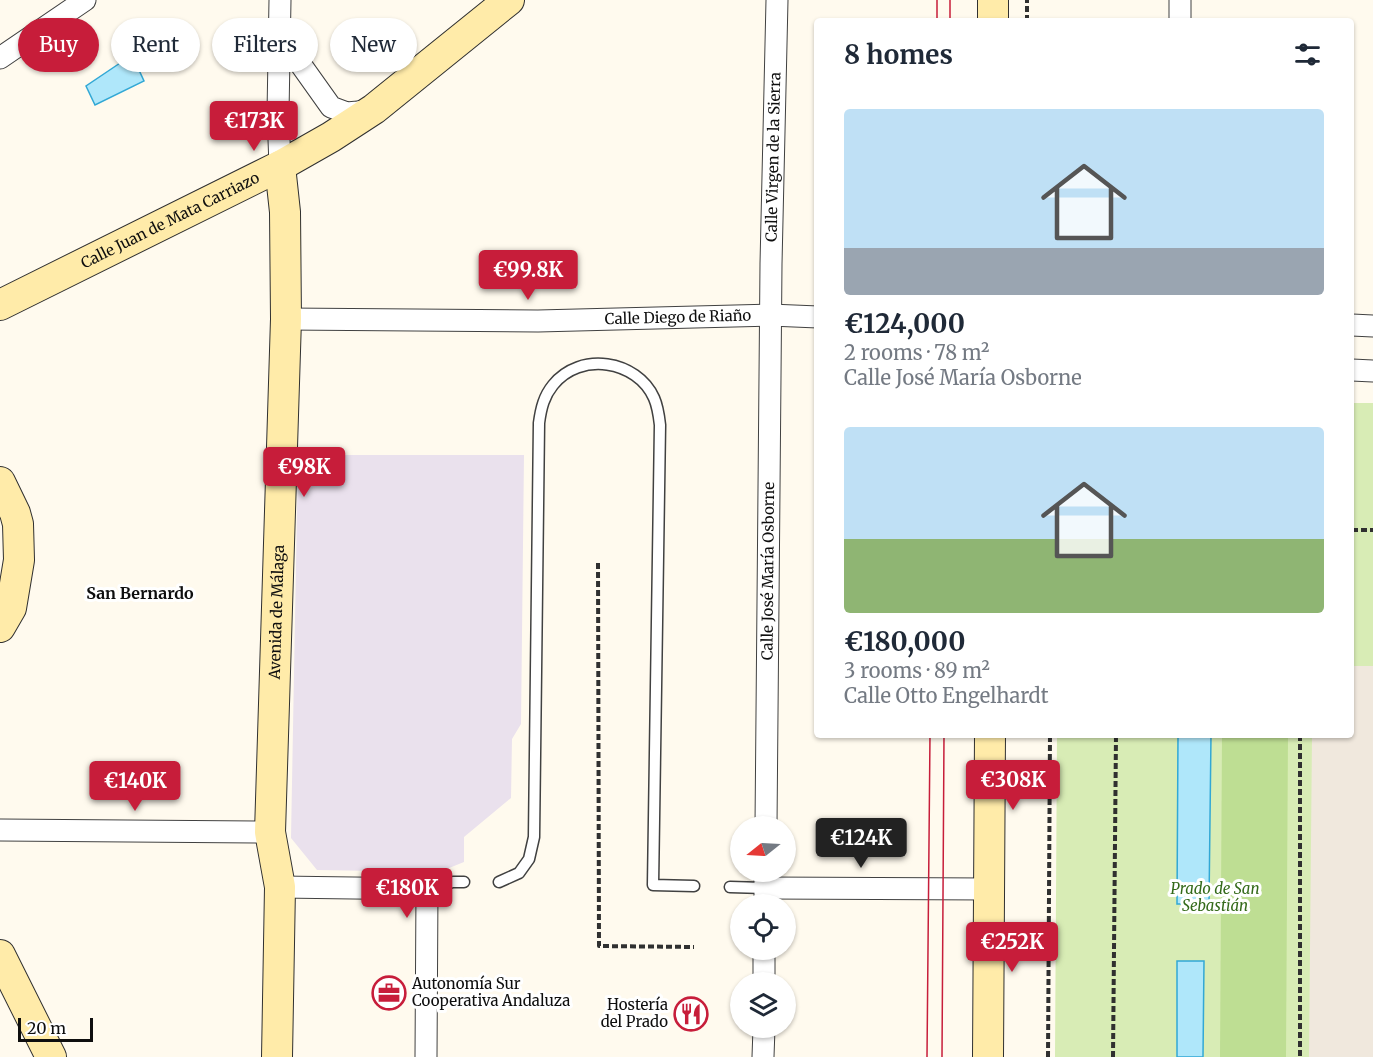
<!DOCTYPE html>
<html lang="en">
<head>
<meta charset="utf-8">
<style>
  body { margin:0; font-family:Merriweather,serif; background:#f6f6f7; color:#1f2937; height:100vh; display:flex; flex-direction:column; font-size:22px; white-space:nowrap }
  * { box-sizing:border-box; margin:0 }
  p { font-size:20px; color:#747a83 }
  .icon { flex:none; width:33px; height:33px; fill:none; stroke:currentColor; stroke-width:2; stroke-linecap:round; stroke-linejoin:round }
  .map { position:relative; flex:1; overflow:hidden }
  .sheet { position:absolute; left:814px; top:18px; width:540px; height:720px; display:flex; flex-direction:column; background:#fff; border-radius:6px; box-shadow:0 2px 4px #0004 }
  .sheet>* { flex:none }
  .top-card { position:absolute; left:18px; top:18px; width:570px; height:54px; display:flex; gap:12px }
  .needle { width:39px; rotate:252deg }
  .buttons { position:absolute; left:730px; top:816px; display:grid; gap:12px }
  .buttons a { display:grid; place-items:center; width:66px; height:66px; border-radius:50%; background:#fff; box-shadow:0 2px 4px #0004; font-size:30px }
  .scale { position:absolute; left:18px; bottom:15px; width:75px; box-sizing:border-box; padding-left:6px; border:3px solid #0e0e0e; border-top:0; font-size:16px; line-height:21px; white-space:nowrap; color:#0e0e0e; -webkit-text-stroke:4px #fff; paint-order:stroke }
  .price { position:absolute; translate:-50% -51px; padding:0 14px; border-radius:6px; background:#c71d3a; color:#fff; font-size:20px; line-height:39px; filter:drop-shadow(0 2px 3px #0008) }
  .price::after { content:''; position:absolute; left:50%; top:36px; width:18px; height:14px; margin-left:-9px; background:inherit; clip-path:polygon(0 0,100% 0,50% 100%) }
  .price.selected { background:#222; color:#fff }
  ul { padding:0; list-style:none }
  li { display:grid; align-content:center; gap:12px; height:318px; padding:0 30px }
  li span { display:grid; place-items:center; height:186px; border-radius:6px; color:#555 }
  li>.icon { margin-inline-start:auto }
  span .icon { width:108px; height:108px; fill:#fffc; stroke-width:1 }
  li b { font-size:26px }
  h2 { display:flex; justify-content:space-between; align-items:center; height:72px; padding:0 30px; font-size:26px }
  .pill { padding:0 21px; border-radius:27px; background:#fff; box-shadow:0 2px 4px #0004; font-size:21px; line-height:54px }
  .pill.selected { background:#c71d3a; color:#fff }
  .map>svg:first-child { display:block }
  .industrial { fill:#eae1ed }
  .green { fill:#d8ecb5 }
  .forest { fill:#bede93 }
  .plaza { fill:#f0e8dd }
  .water { fill:#afe7fa; stroke:#32a8d5; stroke-width:1.5 }
  .lines { fill:none; stroke-linecap:round; stroke-linejoin:round }
  .lane-casing { stroke:#414141; stroke-width:13 }
  .street-casing { stroke:#414141; stroke-width:23 }
  .secondary-casing { stroke:#303030; stroke-width:32 }
  .path { stroke:#303030; stroke-width:4; stroke-dasharray:6 3; stroke-linecap:butt }
  .lane { stroke:#fff; stroke-width:10 }
  .street { stroke:#fff; stroke-width:21 }
  .secondary { stroke:#ffeba9; stroke-width:30 }
  .tram { stroke:#c71d3a; stroke-width:1.5 }
  .labels { text-anchor:middle; stroke-width:6; stroke-linejoin:round; paint-order:stroke }
  .street-label { font-size:15px; fill:#0e0e0e; stroke:#fff }
  .park-label { font-size:15px; font-style:italic; fill:#346a1a; stroke:#fff }
  .poi-label { font-size:15px; fill:#0e0e0e; stroke:#fff; text-anchor:start }
  .neighbourhood-label { font-size:16px; font-weight:bold; fill:#0e0e0e; stroke:#fff }
</style>
</head>
<body>
<div class="map">
<svg width="1373" height="1057" viewBox="0 0 1373 1057">
  <rect width="100%" height="100%" fill="#fffaee"/>
  <!-- industrial -->
  <path class="industrial" d="M298 455H524L521 724 512 739 511 798 464 837V862L439 872 317 870 291 838Z"/>
  <!-- green -->
  <path class="green" d="M1352 403H1373V1057H1055L1057 735H1352Z"/>
  <!-- forest -->
  <path class="forest" d="M1222 735H1288L1286 1057H1220Z"/>
  <!-- plaza -->
  <path class="plaza" d="M1352 666H1373V1057H1309L1312 735H1352Z"/>
  <!-- water -->
  <path class="water" d="M132 55 144 81 95 105 86 86Z
    M1178 735H1211L1209 904H1177Z
    M1177 961H1204L1203 1057H1177Z"/>
  <g class="lines">
    <!-- lane casing -->
    <g class="lane-casing">
      <path id="lane" d="M499 882 519 873 529 859 534 837 539 423C541 408 544 396 553 385 580 351 637 360 654 398 658 407 659 416 660 425L653 885 694 886
        M730 887 765 888
        M427 889 453 882H464"/>
    </g>
    <!-- street casing -->
    <g class="street-casing">
      <g id="street">
        <path d="M280 0 278 113 280 166"/>
        <path d="M1180 21V0"/>
        <path d="M280 31 294 55 331 107 347 113 358 112 371 110"/>
        <path d="M0 58 85 0"/>
        <path id="s1" d="M286 319 538 321 770 315 818 317"/>
        <path d="M1352 325 1373 326"/>
        <path d="M1352 370 1373 371"/>
        <path id="s2" d="M766 826 771 264 777 0"/>
        <path d="M0 830 270 832"/>
        <path d="M280 887 427 889 426 1057"/>
        <path d="M765 888 989 889"/>
        <path d="M765 904V872"/>
        <path d="M764 982V950"/>
        <path d="M763 1057 764 1028"/>
      </g>
    </g>
    <!-- secondary casing -->
    <g class="secondary-casing">
      <g id="secondary">
        <path d="M993 21V0"/>
        <path id="s3" d="M0 305 280 166 331 137 374 109 509 0"/>
        <path d="M0 482 15 513 18 524 19 560 11 608 0 627"/>
        <path d="M0 955 51 1057"/>
        <path id="s4" d="M277 1057 280 887 270 832 286 319 285 212 280 166"/>
        <path d="M988 1057 990 735"/>
      </g>
    </g>
    <!-- path -->
    <path class="path" d="M1027 21V0
      M1352 530H1373
      M598 563 599 946 694 947
      M1300 735V1057
      M1048 1057 1050 735
      M1113 1057 1116 735"/>
    <!-- lane -->
    <use href="#lane" class="lane"/>
    <!-- street -->
    <use href="#street" class="street"/>
    <!-- secondary -->
    <use href="#secondary" class="secondary"/>
    <!-- tram -->
    <path class="tram" d="M937 21V0
      M950 21V0
      M927 1057 930 735
      M942 1057 944 735"/>
  </g>
  <!-- icons -->
  <defs>
    <g id="office-ring" transform="scale(1.725)"><circle r="9.5" fill="#fff" stroke="#c71d3a" stroke-width="1.5"/><path d="M-6-3h4V-5.5h4V-3h4V5H-6ZM-1-4.5V-3h2v-1.5ZM-6 0V1H6V0Z" fill="#c71d3a"/></g>
    <g id="restaurant-ring" transform="scale(1.725)"><circle r="9.5" fill="#fff" stroke="#c71d3a" stroke-width="1.5"/><path d="M-5-6h1v4h1v-4h1v4h1v-4h1v5L-1.5 .5V6h-2V.5L-5-1ZM5-6V6H3V1.5H1.5Q1.5-4 5-6Z" fill="#c71d3a"/></g>
  </defs>
  <g fill-rule="evenodd">
    <use href="#office-ring" x="389" y="993"/>
    <use href="#restaurant-ring" x="691" y="1014"/>
  </g>
  <g class="labels">
    <!-- street labels -->
    <g class="street-label">
      <text dy="5" stroke="none"><textPath href="#s2" startOffset="669">Calle Virgen de la Sierra</textPath></text>
      <text dy="5" stroke="none"><textPath href="#s3" startOffset="190">Calle Juan de Mata Carriazo</textPath></text>
      <text dy="5" stroke="none"><textPath href="#s1" startOffset="392">Calle Diego de Riaño</textPath></text>
      <text dy="5" stroke="none"><textPath href="#s2" startOffset="255">Calle José María Osborne</textPath></text>
      <text dy="5" stroke="none"><textPath href="#s4" startOffset="446">Avenida de Málaga</textPath></text>
    </g>
    <!-- park labels -->
    <g class="park-label">
      <text x="1215" y="894">Prado de San<tspan x="1215" dy="17">Sebastián</tspan></text>
    </g>
    <!-- poi labels -->
    <g class="poi-label">
      <text x="412" y="989">Autonomía Sur<tspan x="412" dy="17">Cooperativa Andaluza</tspan></text>
      <text x="668" y="1010" text-anchor="end">Hostería<tspan x="668" dy="17">del Prado</tspan></text>
    </g>
    <!-- neighbourhood labels -->
    <g class="neighbourhood-label">
      <text x="140" y="599">San Bernardo</text>
    </g>
  </g>
</svg>
<div class="buttons">
<a><svg class="needle" viewBox="-14 -14 28 28"><path d="M0-13l5 13h-10z" fill="#e53935"/><path d="M0 13l5-13h-10z" fill="#747a83"/></svg></a>
<a><svg class="icon" aria-label="locate" viewBox="0 0 24 24"><circle cx="12" cy="12" r="6"/><path d="M12 2v4M12 18v4M2 12h4M18 12h4"/></svg></a>
<a><svg class="icon" aria-label="layers" viewBox="0 0 24 24"><path d="M12 4l9 5-9 5-9-5zM3 14l9 5 9-5"/></svg></a>
</div>
<div class="scale">20 m</div>
<b class="price" style="left:254px;top:152px">€173K</b>
<b class="price" style="left:528px;top:301px">€99.8K</b>
<b class="price" style="left:304px;top:498px">€98K</b>
<b class="price" style="left:1013px;top:811px">€308K</b>
<b class="price" style="left:135px;top:812px">€140K</b>
<b class="price selected" style="left:861px;top:869px">€124K</b>
<b class="price" style="left:407px;top:919px">€180K</b>
<b class="price" style="left:1012px;top:973px">€252K</b>
<div class="top-card">
<a class="pill selected">Buy</a>
<a class="pill">Rent</a>
<a class="pill">Filters</a>
<a class="pill">New</a>
</div>
<section class="sheet">
<h2>8 homes<svg class="icon" aria-label="filters" viewBox="0 0 24 24"><path d="M4 7h16M4 17h16"/><circle cx="9" cy="7" r="2"/><circle cx="15" cy="17" r="2"/></svg></h2>
<ul>
<li><span style="background:linear-gradient(#bfe0f5 75%,#9aa5b1 0)"><svg class="icon" aria-label="home" viewBox="0 0 24 24"><path d="M3 11l9-7 9 7M6 9v11h12V9"/></svg></span><div><b>€124,000</b><p>2 rooms · 78 m²</p><p>Calle José María Osborne</p></div></li>
<li><span style="background:linear-gradient(#bfe0f5 60%,#8fb573 0)"><svg class="icon" aria-label="home" viewBox="0 0 24 24"><path d="M3 11l9-7 9 7M6 9v11h12V9"/></svg></span><div><b>€180,000</b><p>3 rooms · 89 m²</p><p>Calle Otto Engelhardt</p></div></li>
</ul>
</section>
</div>
</body>
</html>
